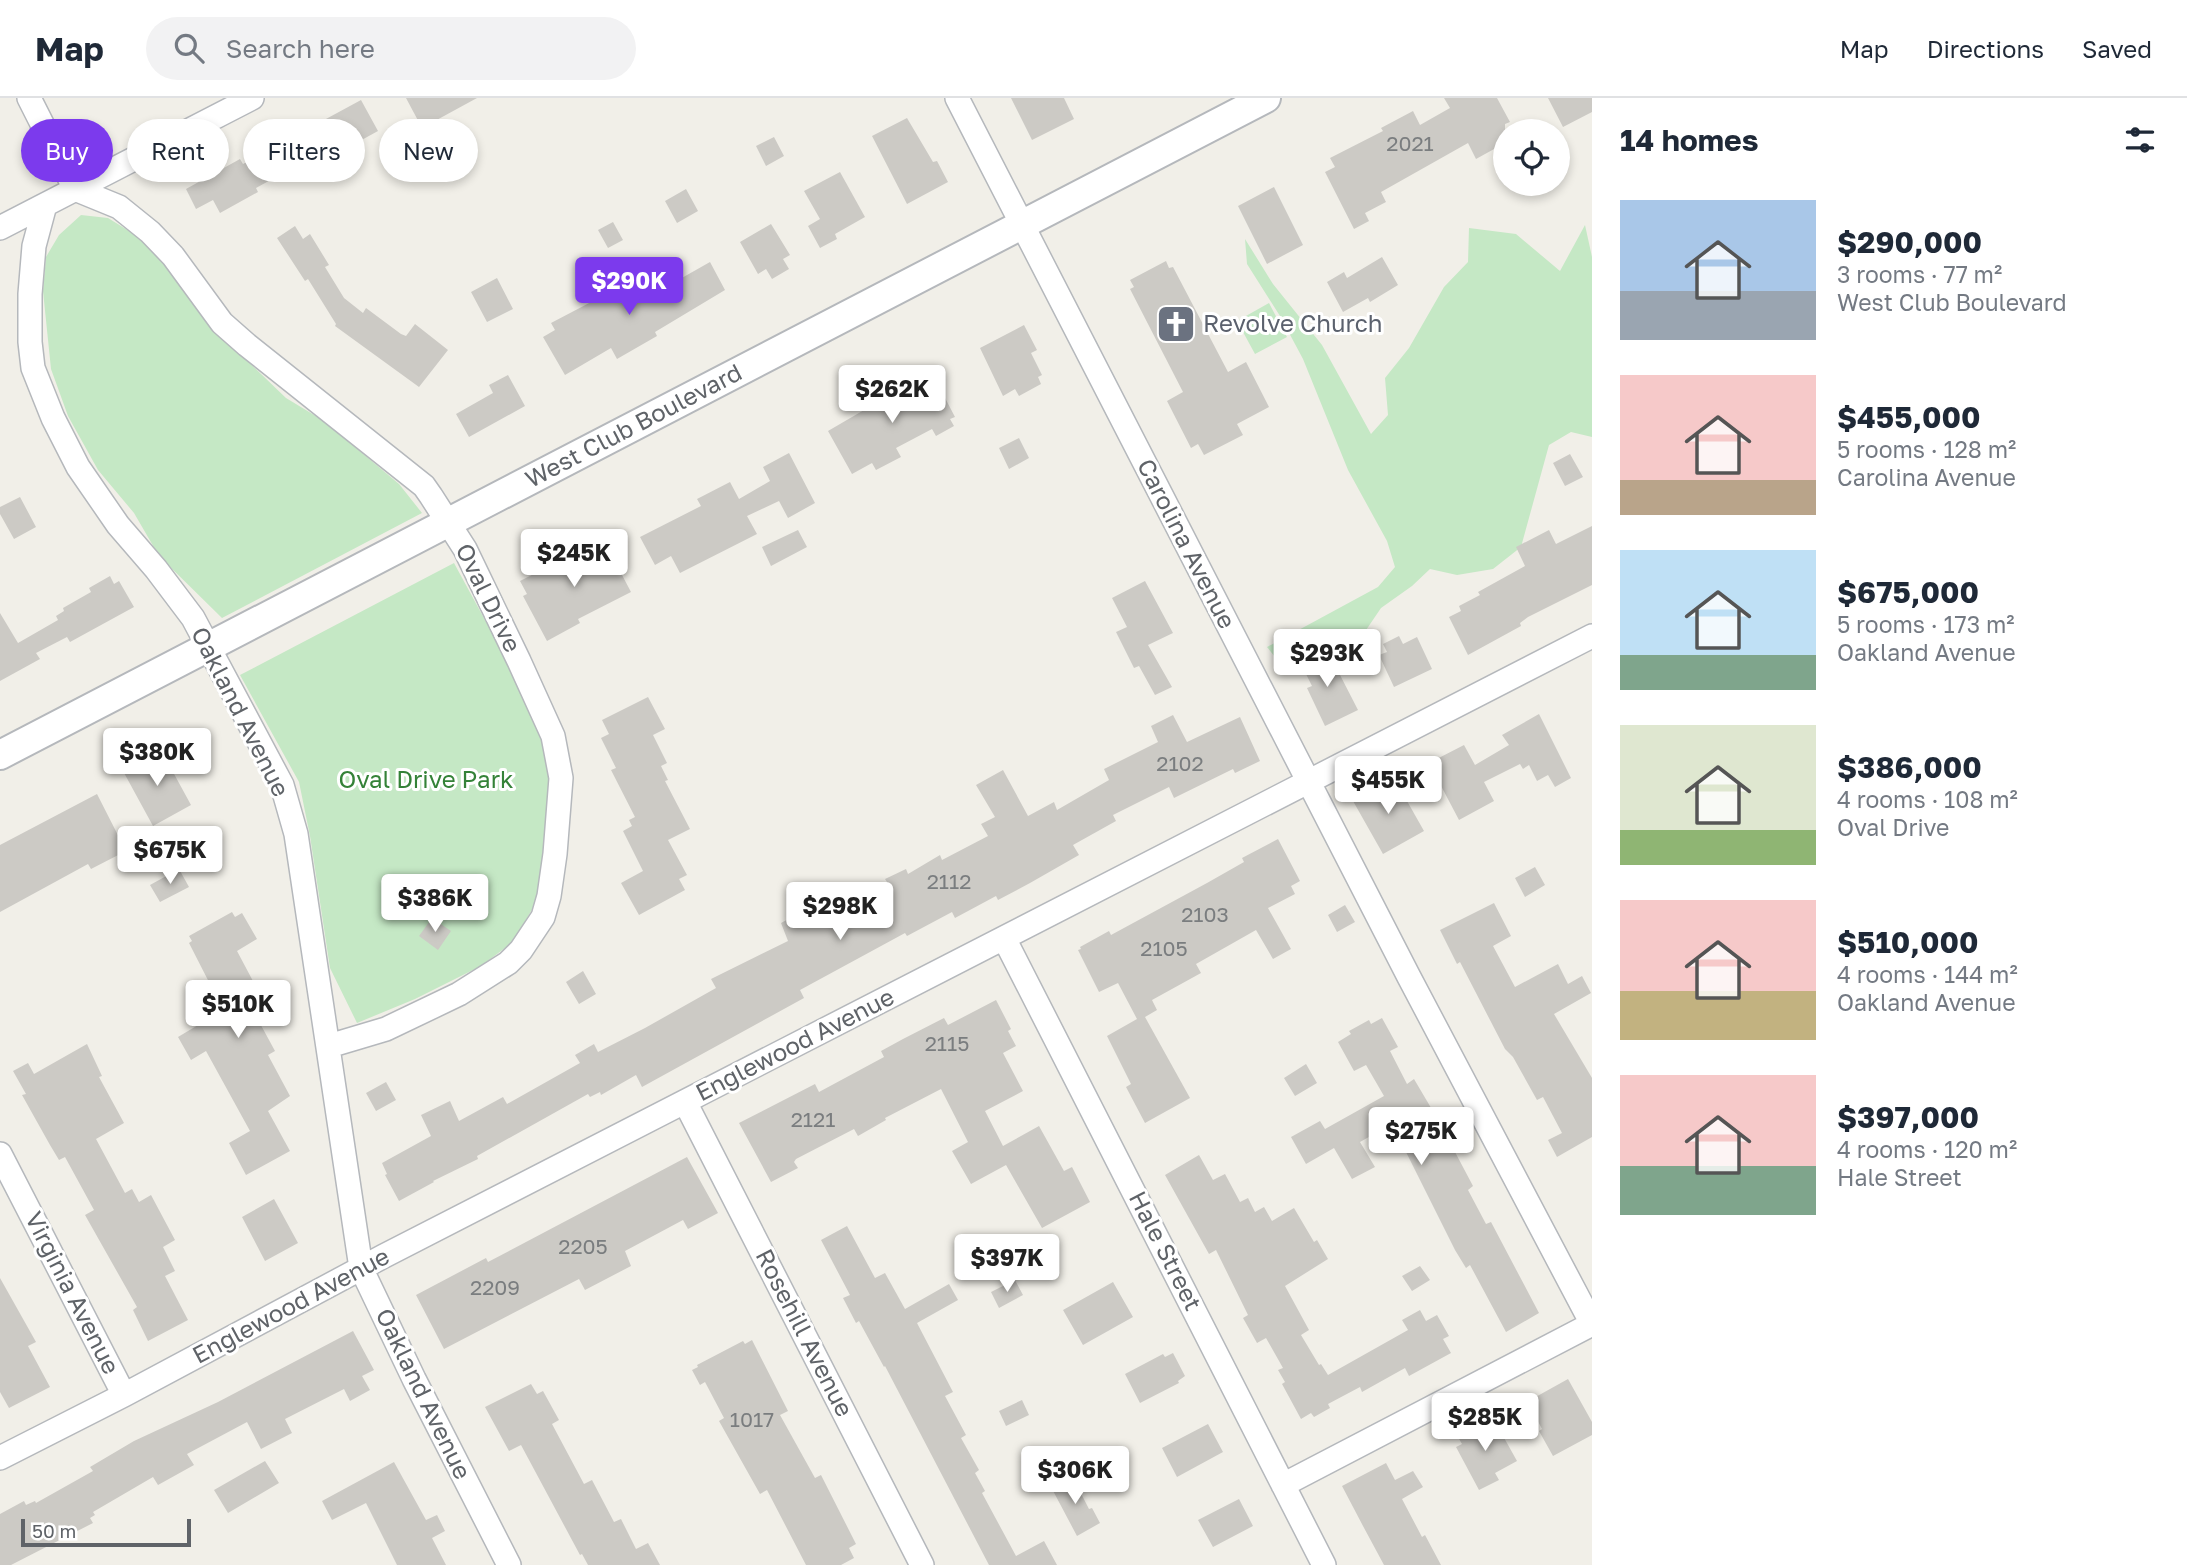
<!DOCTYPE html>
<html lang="en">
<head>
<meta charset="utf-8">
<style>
  body { margin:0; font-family:"Golos Text",sans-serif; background:#f2f2f3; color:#1f2937; height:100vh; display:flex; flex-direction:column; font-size:26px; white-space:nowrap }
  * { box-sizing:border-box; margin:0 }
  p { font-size:23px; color:#747a83 }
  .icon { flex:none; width:38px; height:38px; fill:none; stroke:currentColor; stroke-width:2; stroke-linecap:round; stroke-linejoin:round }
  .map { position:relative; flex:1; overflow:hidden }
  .sheet { display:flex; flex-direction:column; background:#fff; width:595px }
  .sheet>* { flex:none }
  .guide { position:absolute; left:21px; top:21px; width:665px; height:63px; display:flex; gap:14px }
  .controls { position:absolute; left:1493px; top:21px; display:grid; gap:14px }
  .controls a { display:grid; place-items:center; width:77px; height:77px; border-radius:50%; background:#fff; box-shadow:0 4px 10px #0003; font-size:35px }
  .scale { position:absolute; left:21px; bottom:18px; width:170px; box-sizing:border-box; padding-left:7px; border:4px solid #5f6368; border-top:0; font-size:19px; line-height:24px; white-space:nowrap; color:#5f6368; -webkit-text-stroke:5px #fff; paint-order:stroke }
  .price { position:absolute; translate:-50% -60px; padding:0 16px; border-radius:7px; background:#fff; color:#222; font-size:23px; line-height:46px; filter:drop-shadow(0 2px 4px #0008) }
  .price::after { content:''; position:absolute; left:50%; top:42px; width:21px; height:16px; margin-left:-10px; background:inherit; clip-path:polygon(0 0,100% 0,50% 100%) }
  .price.current { background:#7c3aed; color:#fff }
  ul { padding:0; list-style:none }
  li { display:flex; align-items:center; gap:21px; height:175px; padding:0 28px }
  li span { display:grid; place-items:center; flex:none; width:196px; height:140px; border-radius:0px; color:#555 }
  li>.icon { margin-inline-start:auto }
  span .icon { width:84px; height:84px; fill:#fffc; stroke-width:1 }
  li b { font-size:30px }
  h2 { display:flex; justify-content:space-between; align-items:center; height:84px; padding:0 28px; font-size:30px }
  .chip { padding:0 24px; border-radius:32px; background:#fff; box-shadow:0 4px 10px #0003; font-size:24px; line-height:63px }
  .chip.current { background:#7c3aed; color:#fff }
  header { display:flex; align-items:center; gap:42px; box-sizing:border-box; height:98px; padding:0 35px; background:#fff; border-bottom:2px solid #e0e1e3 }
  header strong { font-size:33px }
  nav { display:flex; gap:38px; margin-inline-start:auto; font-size:24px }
  .search { width:490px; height:63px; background:#f2f2f3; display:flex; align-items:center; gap:18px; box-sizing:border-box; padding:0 24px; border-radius:38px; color:#747a83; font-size:26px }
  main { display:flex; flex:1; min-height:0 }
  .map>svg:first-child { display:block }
  .green { fill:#c5e8c5 }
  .building { fill:#cccac5 }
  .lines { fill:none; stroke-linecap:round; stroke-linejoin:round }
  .minor-casing { stroke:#b5b8bc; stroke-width:26 }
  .tertiary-casing { stroke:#b5b8bc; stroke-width:32 }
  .minor { stroke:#fff; stroke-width:23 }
  .tertiary { stroke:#fff; stroke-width:28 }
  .labels { text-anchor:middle; stroke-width:6; stroke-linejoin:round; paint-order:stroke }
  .number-label { font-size:21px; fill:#7a7d7f }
  .worship-label { font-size:24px; fill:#5b616d; stroke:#fff; text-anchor:start }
  .street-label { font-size:24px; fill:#5f6368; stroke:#fff }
  .park-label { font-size:24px; fill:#348238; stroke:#fff }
</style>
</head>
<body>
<header>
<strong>Map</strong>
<div class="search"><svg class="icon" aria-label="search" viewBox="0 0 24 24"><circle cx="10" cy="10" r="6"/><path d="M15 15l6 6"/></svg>Search here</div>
<nav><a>Map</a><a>Directions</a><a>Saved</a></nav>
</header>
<main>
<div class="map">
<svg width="1592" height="1467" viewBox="0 0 1592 1467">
  <rect width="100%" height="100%" fill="#f1efe8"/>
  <!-- green -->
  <path class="green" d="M81 117 108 120 142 141 166 162 215 232 286 300 324 323 399 386 422 415 222 520 159 458 134 415 98 372 68 318 51 271 43 193 46 159 59 137Z
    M1585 127 1592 159V339L1571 334 1549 347 1521 449 1493 471 1457 477 1430 471 1412 488 1381 510 1362 538 1338 534 1297 553 1275 559 1267 549 1378 489 1395 469 1387 443 1348 372 1303 261 1280 218 1247 166 1245 141 1273 186 1322 247 1371 336 1388 317 1385 280 1409 250 1444 189 1468 164 1469 130 1516 136 1560 173Z
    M1269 205 1287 239 1255 256 1237 223Z
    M454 465 510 568 553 652 542 785 534 808 513 844 481 868 415 901 357 925 330 870 310 738 299 684 240 577Z"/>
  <!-- building -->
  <path class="building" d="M406 0H477L422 30Z
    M1011 0H1064L1074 21 1032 42Z
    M1444 0H1497L1510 24 1505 26V45L1476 61 1468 45 1381 94 1386 104 1365 115 1369 123 1354 131 1325 74 1335 69 1330 60 1383 33 1381 30 1413 13 1420 27 1450 10Z
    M1548 0H1592V14L1563 29Z
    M361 2 378 33 338 55 334 47 256 90 258 94 220 115 213 102 196 111 186 91 240 61 243 66Z
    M907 20 933 64 937 63 948 84 907 106 872 38Z
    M774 39 784 58 766 68 756 48Z
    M840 74 865 119 835 136 837 141 820 150 808 128 820 121 804 93Z
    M1274 89 1303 147 1267 166 1238 108Z
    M686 91 698 113 677 125 665 103Z
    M613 124 623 142 608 150 598 132Z
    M771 126 790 157 783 161 789 171 772 181 766 171 758 176 740 144Z
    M295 128 303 141 310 136 329 167 325 169 344 200 363 215 366 210 401 236 406 238 415 226 448 252 419 289 335 228 336 226 308 181 305 183 277 140Z
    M1382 159 1398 187 1370 204 1368 200 1343 214 1327 184 1344 174 1347 180Z
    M1166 163 1169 170 1173 169 1228 274 1246 264 1269 309 1237 326 1243 337 1204 357 1198 346 1191 350 1167 303 1183 294 1130 191 1134 189 1130 182Z
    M710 164 725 192 655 234 657 238 617 261 611 250 565 277 543 239 555 232 551 225 614 192 620 203 655 184 653 179 673 169 680 181Z
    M497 180 513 211 487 224 471 194Z
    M1024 227 1037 252 1031 255 1042 277 1038 279 1041 286 1019 298 1015 291 1003 298 980 250Z
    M508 277 525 308 469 339 456 316 493 295 489 287Z
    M934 279 955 319 950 321 954 328 936 338 932 331 896 350 901 359 876 372 872 365 852 376 828 333 919 280 922 285Z
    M1019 340 1029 360 1009 371 999 350Z
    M789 355 815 405 788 420 779 403 747 418 757 436 680 475 671 458 655 467 640 439 701 408 697 401 730 384 739 401 770 383 763 369Z
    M1570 356 1583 379 1565 388 1553 365Z
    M20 399 36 429 14 441 0 416V409Z
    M1592 428V487L1528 519 1520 525 1521 528 1468 557 1449 519 1461 513 1459 508 1480 497 1478 494 1525 468 1516 449 1549 432 1556 446Z
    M798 432 807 449 771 468 762 449Z
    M603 441 631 494 578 521 580 525 547 543 523 498 527 496 520 483Z
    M110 478 114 486 119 483 134 509 70 544 67 539 36 555 40 561 0 583V515L18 545 58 522 56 518 64 513 63 510 91 494 89 490Z
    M1145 483 1173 535 1148 547 1172 589 1155 597 1139 568 1134 570 1116 534 1127 529 1112 500Z
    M1399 538 1403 546 1417 539 1432 571 1394 589 1379 557 1387 554 1383 546Z
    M1319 550 1333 578 1339 575 1358 612 1325 628 1307 590 1312 588 1298 560Z
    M648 599 665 631 653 637 667 665 661 668 668 682 665 683 690 731 668 742 687 777 679 781 685 792 639 817 621 785 643 773 623 733 632 728 629 722 635 719 611 672 616 670 601 640 609 636 602 622Z
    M1539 616 1571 680 1555 689 1548 677 1537 683 1529 667 1523 671 1520 666 1484 684 1494 703 1459 722 1429 665 1464 647 1475 667 1509 647 1502 637Z
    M1173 617 1187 644 1240 619 1260 663 1235 675 1233 671 1174 700 1169 689 1113 717 1116 723 1073 747 1079 757 1030 785 998 802 996 798 955 820 952 814 907 838 905 835 800 892 804 900 642 989 636 977 601 997 600 994 590 999 588 996 477 1058 478 1061 433 1083 434 1084 399 1103 385 1077 387 1076 382 1065 431 1038 421 1017 450 1003 459 1023 503 999 507 1006 580 965 575 957 594 946 598 954 645 930 716 890 711 881 788 843 781 825 812 808 815 815 818 814 825 826 881 795 878 789 887 784 885 781 906 771 908 776 940 757 942 762 988 738 981 726 995 719 976 687 1003 672 1028 718 1054 704 1057 712 1109 682 1104 671 1158 644 1151 628Z
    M161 652 191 707 153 728 123 673Z
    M1394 680 1424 733 1383 756 1353 703Z
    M97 696 126 753 91 771 88 766 0 814V747Z
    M1278 741 1300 783 1291 788 1295 796 1268 810 1291 851 1273 861 1256 832 1196 866 1201 875 1152 902 1157 912 1145 919 1190 1000 1145 1025 1126 989 1131 986 1107 938 1137 921 1118 885 1099 894 1078 852 1081 851 1080 849 1109 833 1111 837 1207 785 1244 764 1242 760Z
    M1535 769 1545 787 1525 799 1515 780Z
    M179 771 189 789 160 804 150 787Z
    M1494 805 1511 838 1493 848 1515 889 1558 866 1568 886 1582 878 1591 895 1554 916 1592 980V1039L1557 1059 1548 1042 1562 1035 1543 999 1537 1002 1513 959 1505 951 1460 864 1457 866 1440 832Z
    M1345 807 1355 824 1337 834 1328 817Z
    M232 814 235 819 242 815 257 841 237 853 262 900 250 907 275 953 268 957 290 998 268 1013 290 1053 246 1077 229 1045 250 1033 206 953 191 962 178 939 220 914 209 894 213 892 189 845 192 843 189 838Z
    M432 820 451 833 438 852 419 838Z
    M583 873 596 896 579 906 566 884Z
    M996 902 1011 931 1008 933 1016 948 1003 955 1023 993 985 1013 1003 1048 1039 1028 1064 1073 1072 1069 1090 1104 1042 1130 1006 1067 971 1086 952 1053 968 1044 941 991 885 1020 886 1022 858 1038 854 1031 796 1061 794 1064 798 1070 771 1084 739 1025 815 986 819 994 884 959 881 953 903 941 944 920 948 927Z
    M1382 920 1398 949 1390 953 1407 986 1414 981 1437 1020 1473 1088 1468 1092 1486 1126 1491 1124 1539 1215 1506 1234 1470 1167 1466 1170 1455 1152 1392 1026 1360 1044 1375 1069 1352 1081 1334 1050 1306 1066 1291 1039 1320 1023 1325 1031 1384 998 1366 967 1354 973 1338 944 1351 936 1349 933 1369 922 1371 926Z
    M87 946 102 978 99 979 124 1025 96 1041 125 1095 132 1091 139 1104 151 1097 175 1142 163 1149 175 1173 165 1178 188 1222 148 1243 133 1212 137 1209 85 1117 94 1112 65 1059 59 1062 50 1047 22 997 26 996 13 973 28 965 34 976Z
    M1306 966 1317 985 1295 998 1284 980Z
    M386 984 396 1002 376 1013 366 995Z
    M1199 1057 1213 1082 1225 1076 1240 1104 1248 1100 1255 1114 1264 1109 1272 1123 1294 1110 1314 1144 1317 1142 1328 1161 1285 1188 1309 1232 1301 1237 1319 1267 1321 1266 1328 1277 1408 1232 1402 1222 1420 1212 1426 1223 1437 1217 1449 1238 1443 1241 1451 1255 1409 1278 1405 1270 1362 1294 1360 1289 1328 1306 1330 1310 1314 1319 1311 1315 1301 1321 1282 1286 1285 1284 1278 1272 1283 1270 1266 1240 1257 1245 1243 1220 1248 1217 1216 1152 1209 1156 1165 1077Z
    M687 1059 718 1115 688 1131 683 1122 625 1153 631 1168 585 1192 579 1181 444 1251 416 1197 486 1160 488 1164Z
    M274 1101 298 1145 265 1163 242 1119Z
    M847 1128 875 1180 885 1175 905 1211 949 1186 958 1202 917 1225 953 1294 945 1298 966 1337 961 1340 979 1372 975 1375 985 1393 982 1395 1016 1458 1044 1443 1057 1467H989L885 1268 884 1269 859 1223 856 1225 843 1200 850 1197 821 1142Z
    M1420 1168 1430 1182 1412 1193 1402 1178Z
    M0 1180 36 1244 28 1248 29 1250 50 1289 9 1310 0 1294Z
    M1015 1182 1023 1197 999 1210 991 1194Z
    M1113 1184 1133 1219 1083 1247 1063 1212Z
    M353 1233 374 1272 362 1278 370 1292 350 1303 344 1291 285 1321 292 1335 261 1351 247 1324 187 1356 194 1367 158 1387 153 1379 93 1414 95 1417 90 1420 93 1425 11 1467H0V1416L24 1403 26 1407 35 1403 36 1405 93 1373 90 1369 134 1343 218 1304Z
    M752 1242 788 1313 780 1317 815 1380 821 1377 856 1446 849 1450 854 1460 841 1467H806L767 1392 760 1396 719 1323 724 1320 705 1284 700 1287 692 1272 698 1269 697 1267 743 1243 745 1246Z
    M1173 1255 1185 1278 1178 1283 1179 1285 1140 1305 1125 1276 1163 1256 1165 1259Z
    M1568 1281 1592 1324V1337L1553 1358 1539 1333 1542 1331 1533 1314 1538 1312 1532 1301Z
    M531 1286 537 1296 543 1293 559 1322 552 1326 584 1386 592 1382 614 1424 621 1421 636 1451 648 1445 660 1467H588L582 1456 580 1457 521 1347 509 1353 485 1309Z
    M1022 1302 1029 1317 1006 1328 999 1313Z
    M1493 1320 1517 1363 1495 1375 1499 1382 1479 1392 1456 1349 1462 1346 1458 1339Z
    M1208 1326 1223 1354 1177 1379 1162 1350Z
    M265 1363 279 1385 228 1415 214 1392Z
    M394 1364 426 1422 437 1417 445 1433 432 1440 446 1467H397L366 1405 332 1422 322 1403Z
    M1386 1365 1395 1382 1413 1373 1423 1389 1402 1401 1422 1439 1425 1437 1441 1467H1384L1363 1428 1342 1388Z
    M1072 1378 1089 1411 1092 1410 1100 1425 1077 1438 1051 1389Z
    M1239 1401 1253 1428 1213 1449 1198 1422Z"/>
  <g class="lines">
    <!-- minor casing -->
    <g class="minor-casing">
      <path id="minor" d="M29 0 75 91 119 109 150 134 173 158 222 225 247 247 424 388 431 398 465 451 519 563 553 638 561 680 555 756 549 798 543 819 521 852 508 865 459 896 386 931 329 948
        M957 0 1409 879 1592 1226
        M45 107 34 148 30 196V244L33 270 53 320 78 369 118 427 156 471 193 520 282 687 296 736 361 1170 414 1281 509 1467
        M0 130 252 0
        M1004 840 1324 1467
        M685 1004 922 1467
        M0 1056 124 1297
        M0 1360 124 1297 384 1158 1592 538
        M1283 1387 1592 1226"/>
    </g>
    <!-- tertiary casing -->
    <g class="tertiary-casing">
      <g id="tertiary">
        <path id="s1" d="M0 657 1266 0"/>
      </g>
    </g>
    <!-- minor -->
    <use href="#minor" class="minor"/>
    <!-- tertiary -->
    <use href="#tertiary" class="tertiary"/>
  </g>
  <!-- icons -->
  <defs>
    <g id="church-square" transform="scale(2.0125)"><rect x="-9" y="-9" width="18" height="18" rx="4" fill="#6b7280" stroke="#fff"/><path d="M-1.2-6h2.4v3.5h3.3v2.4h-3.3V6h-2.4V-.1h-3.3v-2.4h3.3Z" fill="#fff"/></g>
  </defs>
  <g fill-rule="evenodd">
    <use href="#church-square" x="1176" y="226"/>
  </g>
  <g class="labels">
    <!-- number labels -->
    <g class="number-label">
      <text x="1410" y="53">2021</text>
      <text x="1180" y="673">2102</text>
      <text x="949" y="791">2112</text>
      <text x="1205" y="824">2103</text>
      <text x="1164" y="858">2105</text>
      <text x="947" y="953">2115</text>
      <text x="813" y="1029">2121</text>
      <text x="583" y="1156">2205</text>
      <text x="495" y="1197">2209</text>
      <text x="752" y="1329">1017</text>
    </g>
    <!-- worship labels -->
    <g class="worship-label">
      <text x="1203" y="234">Revolve Church</text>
    </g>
    <!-- street labels -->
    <g class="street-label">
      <text dy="8" stroke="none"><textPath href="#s1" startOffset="714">West Club Boulevard</textPath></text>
      <text transform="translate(1186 446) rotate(63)" y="8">Carolina Avenue</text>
      <text transform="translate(488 500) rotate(64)" y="8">Oval Drive</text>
      <text transform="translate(240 614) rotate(63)" y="8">Oakland Avenue</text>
      <text transform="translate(795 947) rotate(-27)" y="8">Englewood Avenue</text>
      <text transform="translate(1165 1153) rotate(63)" y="8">Hale Street</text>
      <text transform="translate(72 1195) rotate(63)" y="8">Virginia Avenue</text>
      <text transform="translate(291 1208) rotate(-28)" y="8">Englewood Avenue</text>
      <text transform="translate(804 1235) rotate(63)" y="8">Rosehill Avenue</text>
      <text transform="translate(423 1296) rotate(64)" y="8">Oakland Avenue</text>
    </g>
    <!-- park labels -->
    <g class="park-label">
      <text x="426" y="690">Oval Drive Park</text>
    </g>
  </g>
</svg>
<div class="controls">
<a><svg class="icon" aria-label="locate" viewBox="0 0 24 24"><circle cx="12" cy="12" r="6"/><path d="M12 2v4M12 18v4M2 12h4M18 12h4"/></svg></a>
</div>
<div class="scale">50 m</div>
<b class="price current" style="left:629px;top:219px">$290K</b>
<b class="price" style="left:892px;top:327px">$262K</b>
<b class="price" style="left:574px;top:491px">$245K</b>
<b class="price" style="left:1327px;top:591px">$293K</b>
<b class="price" style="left:157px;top:690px">$380K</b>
<b class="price" style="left:1388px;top:718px">$455K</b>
<b class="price" style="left:170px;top:788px">$675K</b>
<b class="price" style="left:435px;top:836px">$386K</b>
<b class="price" style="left:840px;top:844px">$298K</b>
<b class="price" style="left:238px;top:942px">$510K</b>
<b class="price" style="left:1421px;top:1069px">$275K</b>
<b class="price" style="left:1007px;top:1196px">$397K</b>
<b class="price" style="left:1485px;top:1355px">$285K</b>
<b class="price" style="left:1075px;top:1408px">$306K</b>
<div class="guide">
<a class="chip current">Buy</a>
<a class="chip">Rent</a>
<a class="chip">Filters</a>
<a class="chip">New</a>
</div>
</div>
<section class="sheet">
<h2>14 homes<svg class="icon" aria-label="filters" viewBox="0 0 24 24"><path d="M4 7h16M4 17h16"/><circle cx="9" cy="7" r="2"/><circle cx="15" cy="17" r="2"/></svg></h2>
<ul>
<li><span style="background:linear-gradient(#a9c7e8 65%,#9aa5b1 0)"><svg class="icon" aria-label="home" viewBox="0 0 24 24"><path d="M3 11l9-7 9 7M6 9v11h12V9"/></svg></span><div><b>$290,000</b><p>3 rooms · 77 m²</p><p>West Club Boulevard</p></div></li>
<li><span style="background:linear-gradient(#f6c9c9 75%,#b9a48a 0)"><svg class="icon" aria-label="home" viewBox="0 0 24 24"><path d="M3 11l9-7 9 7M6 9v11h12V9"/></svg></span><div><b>$455,000</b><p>5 rooms · 128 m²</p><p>Carolina Avenue</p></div></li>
<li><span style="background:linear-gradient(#bfe0f5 75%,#7fa58c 0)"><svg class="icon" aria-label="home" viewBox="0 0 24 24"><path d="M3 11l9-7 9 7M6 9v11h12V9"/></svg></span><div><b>$675,000</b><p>5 rooms · 173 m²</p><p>Oakland Avenue</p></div></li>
<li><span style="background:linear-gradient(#dfe7d0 75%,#8fb573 0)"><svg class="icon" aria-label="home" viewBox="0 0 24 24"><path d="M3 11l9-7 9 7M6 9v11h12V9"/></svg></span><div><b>$386,000</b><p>4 rooms · 108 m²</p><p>Oval Drive</p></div></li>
<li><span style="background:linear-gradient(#f6c9c9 65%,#c2b280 0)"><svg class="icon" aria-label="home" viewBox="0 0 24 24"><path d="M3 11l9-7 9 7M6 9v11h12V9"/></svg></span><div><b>$510,000</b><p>4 rooms · 144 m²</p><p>Oakland Avenue</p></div></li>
<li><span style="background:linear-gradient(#f6c9c9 65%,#7fa58c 0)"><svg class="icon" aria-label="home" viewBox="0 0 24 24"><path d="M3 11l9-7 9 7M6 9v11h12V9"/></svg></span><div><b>$397,000</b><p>4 rooms · 120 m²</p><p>Hale Street</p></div></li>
</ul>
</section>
</main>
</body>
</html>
